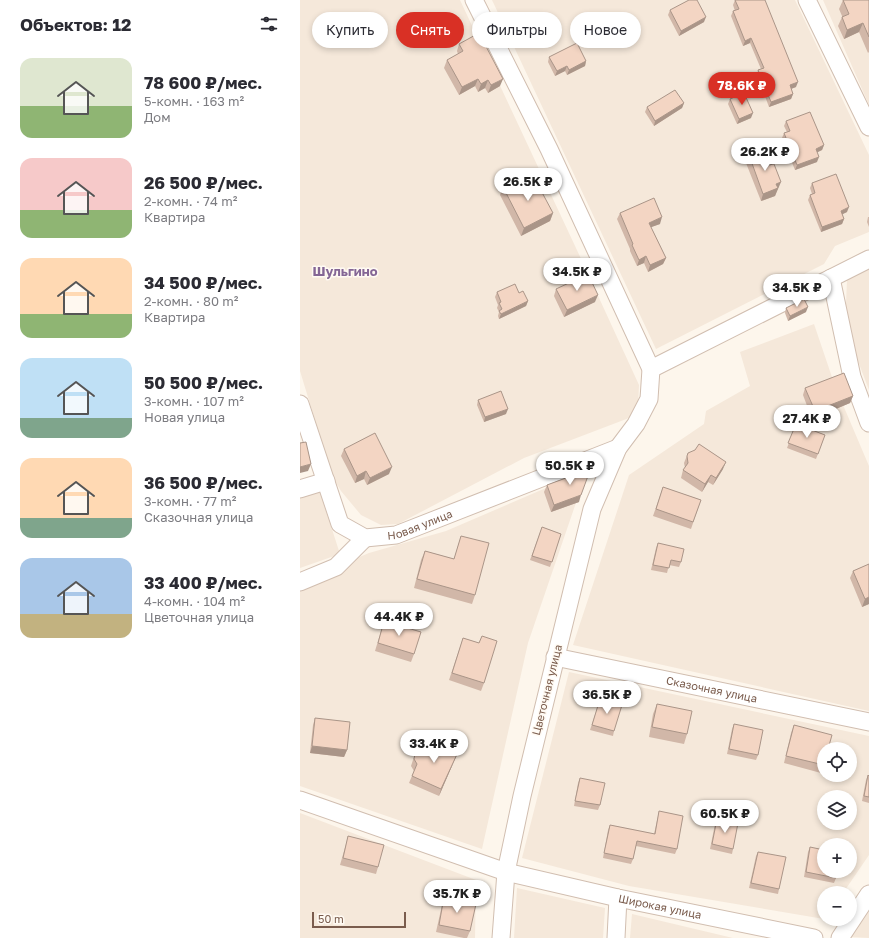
<!DOCTYPE html>
<html lang="ru">
<head>
<meta charset="utf-8">
<style>
  body { margin:0; font-family:"Golos Text",sans-serif; background:#f7f7f7; color:#2b2b33; height:100vh; display:flex; flex-direction:column; font-size:15px; white-space:nowrap }
  * { box-sizing:border-box; margin:0 }
  p { font-size:13px; color:#7c7c81 }
  .icon { flex:none; width:22px; height:22px; fill:none; stroke:currentColor; stroke-width:2; stroke-linecap:round; stroke-linejoin:round }
  .map { position:relative; flex:1; overflow:hidden }
  .details { display:flex; flex-direction:column; background:#fff; width:300px }
  .details>* { flex:none }
  .top-card { position:absolute; left:12px; top:12px; width:380px; height:36px; display:flex; gap:8px }
  .fabs { position:absolute; left:517px; top:742px; display:grid; gap:8px }
  .fabs a { display:grid; place-items:center; width:40px; height:40px; border-radius:50%; background:#fff; box-shadow:0 2px 6px #0003; font-size:20px }
  .scale { position:absolute; left:12px; bottom:10px; width:94px; box-sizing:border-box; padding-left:4px; border:2px solid #7a5c4d; border-top:0; font-size:11px; line-height:14px; white-space:nowrap; color:#7a5c4d; -webkit-text-stroke:3px #fffaf3; paint-order:stroke }
  .price { position:absolute; translate:-50% -34px; padding:0 9px; border-radius:14px; background:#fff; color:#222; font-size:13px; line-height:26px; filter:drop-shadow(0 1px 2px #0008) }
  .price::after { content:''; position:absolute; left:50%; top:24px; width:12px; height:9px; margin-left:-6px; background:inherit; clip-path:polygon(0 0,100% 0,50% 100%) }
  .price.active { background:#d93025; color:#fff }
  ul { padding:0; list-style:none }
  li { display:flex; align-items:center; gap:12px; height:100px; padding:0 20px }
  li span { display:grid; place-items:center; flex:none; width:112px; height:80px; border-radius:12px; color:#555 }
  li>.icon { margin-inline-start:auto }
  span .icon { width:48px; height:48px; fill:#fffc; stroke-width:1 }
  li b { font-size:17px }
  h2 { display:flex; justify-content:space-between; align-items:center; height:48px; padding:0 20px; font-size:17px }
  .chip { padding:0 14px; border-radius:18px; background:#fff; box-shadow:0 2px 6px #0003; font-size:14px; line-height:36px }
  .chip.active { background:#d93025; color:#fff }
  main { display:flex; flex:1; min-height:0 }
  .map>svg:first-child { display:block }
  .residential { fill:#f5e8da; fill-rule:evenodd }
  .lines { fill:none; stroke-linecap:round; stroke-linejoin:round }
  .minor-casing { stroke:#d1beb0; stroke-width:19 }
  .minor { stroke:#fff; stroke-width:17 }
  .wall { fill:#d1b7a8 }
  .shaded-wall { fill:#aa9588 }
  .building { fill:#f3d5c3; stroke:#aa9588 }
  .labels { text-anchor:middle; stroke-width:3; stroke-linejoin:round; paint-order:stroke }
  .street-label { font-size:11px; fill:#7a5c4d; stroke:#fffaf3 }
  .quarter-label { font-size:13px; font-weight:bold; fill:#846695; stroke:#fffaf3 }
</style>
</head>
<body>
<main>
<section class="details">
<h2>Объектов: 12<svg class="icon" aria-label="filters" viewBox="0 0 24 24"><path d="M4 7h16M4 17h16"/><circle cx="9" cy="7" r="2"/><circle cx="15" cy="17" r="2"/></svg></h2>
<ul>
<li><span style="background:linear-gradient(#dfe7d0 60%,#8fb573 0)"><svg class="icon" aria-label="home" viewBox="0 0 24 24"><path d="M3 11l9-7 9 7M6 9v11h12V9"/></svg></span><div><b>78 600 ₽/мес.</b><p>5-комн. · 163 m²</p><p>Дом</p></div></li>
<li><span style="background:linear-gradient(#f6c9c9 65%,#8fb573 0)"><svg class="icon" aria-label="home" viewBox="0 0 24 24"><path d="M3 11l9-7 9 7M6 9v11h12V9"/></svg></span><div><b>26 500 ₽/мес.</b><p>2-комн. · 74 m²</p><p>Квартира</p></div></li>
<li><span style="background:linear-gradient(#ffd9b3 70%,#8fb573 0)"><svg class="icon" aria-label="home" viewBox="0 0 24 24"><path d="M3 11l9-7 9 7M6 9v11h12V9"/></svg></span><div><b>34 500 ₽/мес.</b><p>2-комн. · 80 m²</p><p>Квартира</p></div></li>
<li><span style="background:linear-gradient(#bfe0f5 75%,#7fa58c 0)"><svg class="icon" aria-label="home" viewBox="0 0 24 24"><path d="M3 11l9-7 9 7M6 9v11h12V9"/></svg></span><div><b>50 500 ₽/мес.</b><p>3-комн. · 107 m²</p><p>Новая улица</p></div></li>
<li><span style="background:linear-gradient(#ffd9b3 75%,#7fa58c 0)"><svg class="icon" aria-label="home" viewBox="0 0 24 24"><path d="M3 11l9-7 9 7M6 9v11h12V9"/></svg></span><div><b>36 500 ₽/мес.</b><p>3-комн. · 77 m²</p><p>Сказочная улица</p></div></li>
<li><span style="background:linear-gradient(#a9c7e8 70%,#c2b280 0)"><svg class="icon" aria-label="home" viewBox="0 0 24 24"><path d="M3 11l9-7 9 7M6 9v11h12V9"/></svg></span><div><b>33 400 ₽/мес.</b><p>4-комн. · 104 m²</p><p>Цветочная улица</p></div></li>
</ul>
</section>
<div class="map">
<svg width="569" height="938" viewBox="0 0 569 938">
  <rect width="100%" height="100%" fill="#fdf6ec"/>
  <!-- residential -->
  <path class="residential" d="M0 0H160L283 263 339 385 338 406 329 418 224 458 98 524 81 525 61 515 41 491 32 476 0 371Z
    M192 0H495L569 155V232L535 246 524 264 356 349Z
    M523 0H569V105Z
    M569 269V390L545 327 547 280Z
    M514 324 535 386 569 466V711L273 645 329 475 404 424 406 411 450 386 440 352Z
    M274 476 280 491 228 643 182 849 0 786V582L69 553 146 531Z
    M20 492 40 554 0 568V496Z
    M269 672 569 736V855L543 893H524V919L329 886 222 858ZM524 749H550V775H524ZM524 797H550V823H524ZM524 845H550V871H524Z
    M0 813 176 880 175 938H0Z
    M217 888 305 908 303 938H214Z
    M569 906V938L551 937Z
    M332 914 433 938H330Z"/>
  <g class="lines">
    <!-- minor casing -->
    <g class="minor-casing">
      <g id="minor">
        <path d="M174 0 249 149 351 369 349 399 336 424 318 448 292 509 222 796 206 872 201 938"/>
        <path d="M507 0 569 127"/>
        <path d="M531 278 552 377 569 423"/>
        <path d="M351 369 569 259"/>
        <path id="s1" d="M0 404 40 524 65 538 96 535 318 448"/>
        <path d="M0 489 26 481"/>
        <path d="M0 582 36 567 65 538"/>
        <path id="s2" d="M255 657 569 722"/>
        <path id="s3" d="M0 800 206 872 318 898 514 938"/>
        <path d="M316 938 318 898"/>
        <path d="M540 938 569 894"/>
      </g>
    </g>
    <!-- minor -->
    <use href="#minor" class="minor"/>
  </g>
  <!-- wall -->
  <path class="wall" d="M435 0 496 87 491 89 493 94 491 99 469 107 457 75 458 70 461 69 450 43 443 46 431 16 433 11H435L433 5Z
    M543 0H569V52L568 53 559 32 544 39 538 26 542 17V16L539 9Z
    M370 10 404 22 379 36 368 15Z
    M159 44 200 86 188 93 185 88 178 92 175 86 159 95 144 68 147 60 158 54 157 51Z
    M249 57 286 61 285 66 267 75 265 71 255 76 248 62Z
    M430 99 451 118 437 124 428 104Z
    M384 103 382 108 354 126 345 112 347 107Z
    M486 121 524 145 522 150 517 152V162L495 170 482 138 484 133 487 132 484 126Z
    M449 155 478 190H477L475 196 461 201 446 163Z
    M512 183 547 212 542 214 544 219 542 224 521 232 508 200 510 195 512 194 510 188Z
    M203 187 227 188 253 213 250 221 221 236 200 195Z
    M320 213 360 224 351 227 366 258 363 264 348 272 344 263 337 266 330 251V249L317 219Z
    M568 217H569V227L567 222Z
    M256 289 295 302 264 317 254 296Z
    M197 292 219 293 228 301 226 306 199 319 198 316 199 312 197 308 198 305 195 297Z
    M486 308 506 312 488 321 485 313Z
    M505 388 553 396 550 403 512 419 503 395Z
    M178 400 206 414 184 422 177 405Z
    M496 424 525 435 516 459 487 448Z
    M44 449 89 474 67 485 64 479 55 483 41 456Z
    M388 453 423 469 413 485 408 482 402 492 381 478 383 470 385 468 384 463Z
    M247 485 279 502 251 512 244 492Z
    M363 487 401 500 391 529 353 516Z
    M242 527 261 534 250 567 230 560Z
    M161 536 175 595 172 604 114 588 121 560 125 551 154 559Z
    M358 543 381 562 379 567 369 565 367 573 351 570 356 548Z
    M569 564V604L562 607 550 578 553 571Z
    M84 621 114 654 111 662 75 651Z
    M182 636 184 683 181 691 149 680 163 638 179 643Z
    M300 699 314 731 313 736 290 730Z
    M357 704 387 734 384 744 349 737 353 714Z
    M15 718 47 750 44 757 10 753 13 725Z
    M434 724 458 755 456 760 427 754 432 729Z
    M494 725 524 766 521 773 484 763 491 733Z
    M122 751 158 752 139 796 109 783 114 771 111 766 115 754Z
    M568 775 569 776V803L562 801 566 780Z
    M280 778 300 805 298 810 274 806 278 783Z
    M359 811 377 849 375 854 336 846 333 859 331 864 303 858 308 830 310 825 354 834 358 816Z
    M417 819 433 849 432 854 410 849 415 824Z
    M48 836 78 867 76 874 40 865 46 844Z
    M510 847 536 878 534 883 504 877 508 852Z
    M458 852 479 889 478 894 449 888 456 856Z
    M144 897 170 931 167 938H164L136 932 142 905Z"/>
  <!-- shaded-wall -->
  <path class="shaded-wall" d="M406 17 404 22 379 36 381 31Z
    M563 23 559 32 544 39 547 30Z
    M451 38 450 43 443 46 445 41Z
    M286 61 285 66 267 75 269 70Z
    M267 66 265 71 255 76 257 71Z
    M178 79 175 86 159 95 162 87Z
    M203 79 200 86 188 93 191 85Z
    M188 80 185 88 178 92 181 84Z
    M498 82 496 87 488 90 490 85Z
    M493 94 491 99 469 107 471 102Z
    M384 103 382 108 354 126 355 121Z
    M453 113 451 118 437 124 439 119Z
    M524 145 522 150 514 154 516 149Z
    M519 157 517 162 495 170 497 165Z
    M481 182 475 196 461 201 463 194 476 184Z
    M549 207 547 212 539 216 541 211Z
    M253 213 250 221 221 236 224 228Z
    M362 217 360 224 346 229 349 223Z
    M544 219 542 224 521 232 522 227Z
    M346 256 344 263 337 266 339 260Z
    M366 258 363 264 348 272 350 265Z
    M298 295 295 302 264 317 267 310Z
    M228 301 226 306 199 319 201 314Z
    M508 307 506 312 488 321 490 316Z
    M553 396 550 403 512 419 515 411Z
    M208 409 206 414 184 422 185 417Z
    M426 462 423 469 413 485 416 478Z
    M11 464 8 471 0 473V467Z
    M92 467 89 474 67 485 70 478Z
    M66 471 64 479 55 483 57 476Z
    M411 475 408 482 402 492 405 484Z
    M281 495 279 502 251 512 254 505Z
    M569 597V604L562 607 565 599Z
    M12 746 47 750 44 757 10 753Z
    M158 752 155 759 139 796 141 789Z"/>
  <!-- building -->
  <path class="building" d="M389 0H397L406 17 381 31 370 10Z
    M435 0H465L498 82 490 85 493 94 471 102 458 70 464 68 451 38 445 41 433 11 439 9Z
    M543 0H569V37L563 23 547 30 542 17 549 14Z
    M179 33 203 79 191 85 188 80 181 84 178 79 162 87 147 60 163 51 159 44Z
    M277 43 286 61 269 70 267 66 257 71 249 57Z
    M375 90 384 103 355 121 347 107Z
    M444 93 453 113 439 119 430 99Z
    M510 112 524 145 516 149 519 157 497 165 484 133 490 131 486 121Z
    M463 150 469 165 474 164 481 182 476 184 478 188 463 194 449 155Z
    M536 174 549 207 541 211 544 219 522 227 510 195 515 193 512 183Z
    M221 178 227 188 237 183 253 213 224 228 203 187Z
    M354 198 362 217 349 223 366 258 350 265 346 256 339 260 332 245 333 244 320 213Z
    M288 274 298 295 267 310 256 289Z
    M215 284 219 293 223 291 228 301 201 314 199 311 202 309 199 303 201 302 197 292Z
    M504 299 508 307 490 316 486 308Z
    M544 373 553 396 515 411 505 388Z
    M201 391 208 409 185 417 178 400Z
    M496 424 525 435 518 454 488 443Z
    M75 433 92 467 70 478 66 471 57 476 44 449Z
    M6 442 11 464 0 467V443Z
    M399 444 426 462 416 478 411 475 405 484 383 470 388 463 387 456 388 453 395 450Z
    M289 464 292 465 281 495 254 505 247 485 274 475 276 469Z
    M363 487 401 500 393 522 356 509Z
    M242 527 261 534 252 562 232 556Z
    M161 536 189 543 175 595 117 579 125 551 154 559Z
    M358 543 384 549 381 562 371 560 369 568 353 565Z
    M569 564V597L565 599 553 571Z
    M84 621 121 632 114 654 78 643Z
    M182 636 197 641 184 683 152 673 163 638 179 643Z
    M300 699 322 705 314 731 292 725Z
    M357 704 392 711 387 734 352 727Z
    M15 718 50 722 47 750 12 746Z
    M434 724 463 730 458 755 429 749Z
    M494 725 532 735 528 749H524V765L486 756Z
    M132 740 158 752 141 789 112 776 117 764 114 759 115 754 119 750 122 751 124 747H129Z
    M568 775 569 776V797L564 796Z
    M280 778 305 783 300 805 275 801Z
    M359 811 383 816 377 849 337 841 333 859 304 853 310 825 355 834Z
    M417 819 438 823 433 849 412 844Z
    M48 836 84 845 78 867 43 858Z
    M510 847 524 850V871H537L536 878 506 872Z
    M458 852 486 857 479 889 451 883Z
    M144 897 176 904 170 931 139 925Z"/>
  <g class="labels">
    <!-- street labels -->
    <g class="street-label">
      <text dy="4" stroke="none"><textPath href="#s1" startOffset="212">Новая улица</textPath></text>
      <text dy="4" stroke="none"><textPath href="#s2" startOffset="160">Сказочная улица</textPath></text>
      <text transform="translate(247 690) rotate(-76)" y="4">Цветочная улица</text>
      <text dy="4" stroke="none"><textPath href="#s3" startOffset="376">Широкая улица</textPath></text>
    </g>
    <!-- quarter labels -->
    <g class="quarter-label">
      <text x="45" y="276">Шульгино</text>
    </g>
  </g>
</svg>
<div class="fabs">
<a><svg class="icon" aria-label="locate" viewBox="0 0 24 24"><circle cx="12" cy="12" r="6"/><path d="M12 2v4M12 18v4M2 12h4M18 12h4"/></svg></a>
<a><svg class="icon" aria-label="layers" viewBox="0 0 24 24"><path d="M12 4l9 5-9 5-9-5zM3 14l9 5 9-5"/></svg></a>
<a>+</a>
<a>−</a>
</div>
<div class="scale">50 m</div>
<b class="price active" style="left:442px;top:106px">78.6K ₽</b>
<b class="price" style="left:465px;top:172px">26.2K ₽</b>
<b class="price" style="left:228px;top:202px">26.5K ₽</b>
<b class="price" style="left:277px;top:292px">34.5K ₽</b>
<b class="price" style="left:497px;top:308px">34.5K ₽</b>
<b class="price" style="left:507px;top:439px">27.4K ₽</b>
<b class="price" style="left:270px;top:486px">50.5K ₽</b>
<b class="price" style="left:99px;top:637px">44.4K ₽</b>
<b class="price" style="left:307px;top:715px">36.5K ₽</b>
<b class="price" style="left:134px;top:764px">33.4K ₽</b>
<b class="price" style="left:425px;top:834px">60.5K ₽</b>
<b class="price" style="left:157px;top:914px">35.7K ₽</b>
<div class="top-card">
<a class="chip">Купить</a>
<a class="chip active">Снять</a>
<a class="chip">Фильтры</a>
<a class="chip">Новое</a>
</div>
</div>
</main>
</body>
</html>
